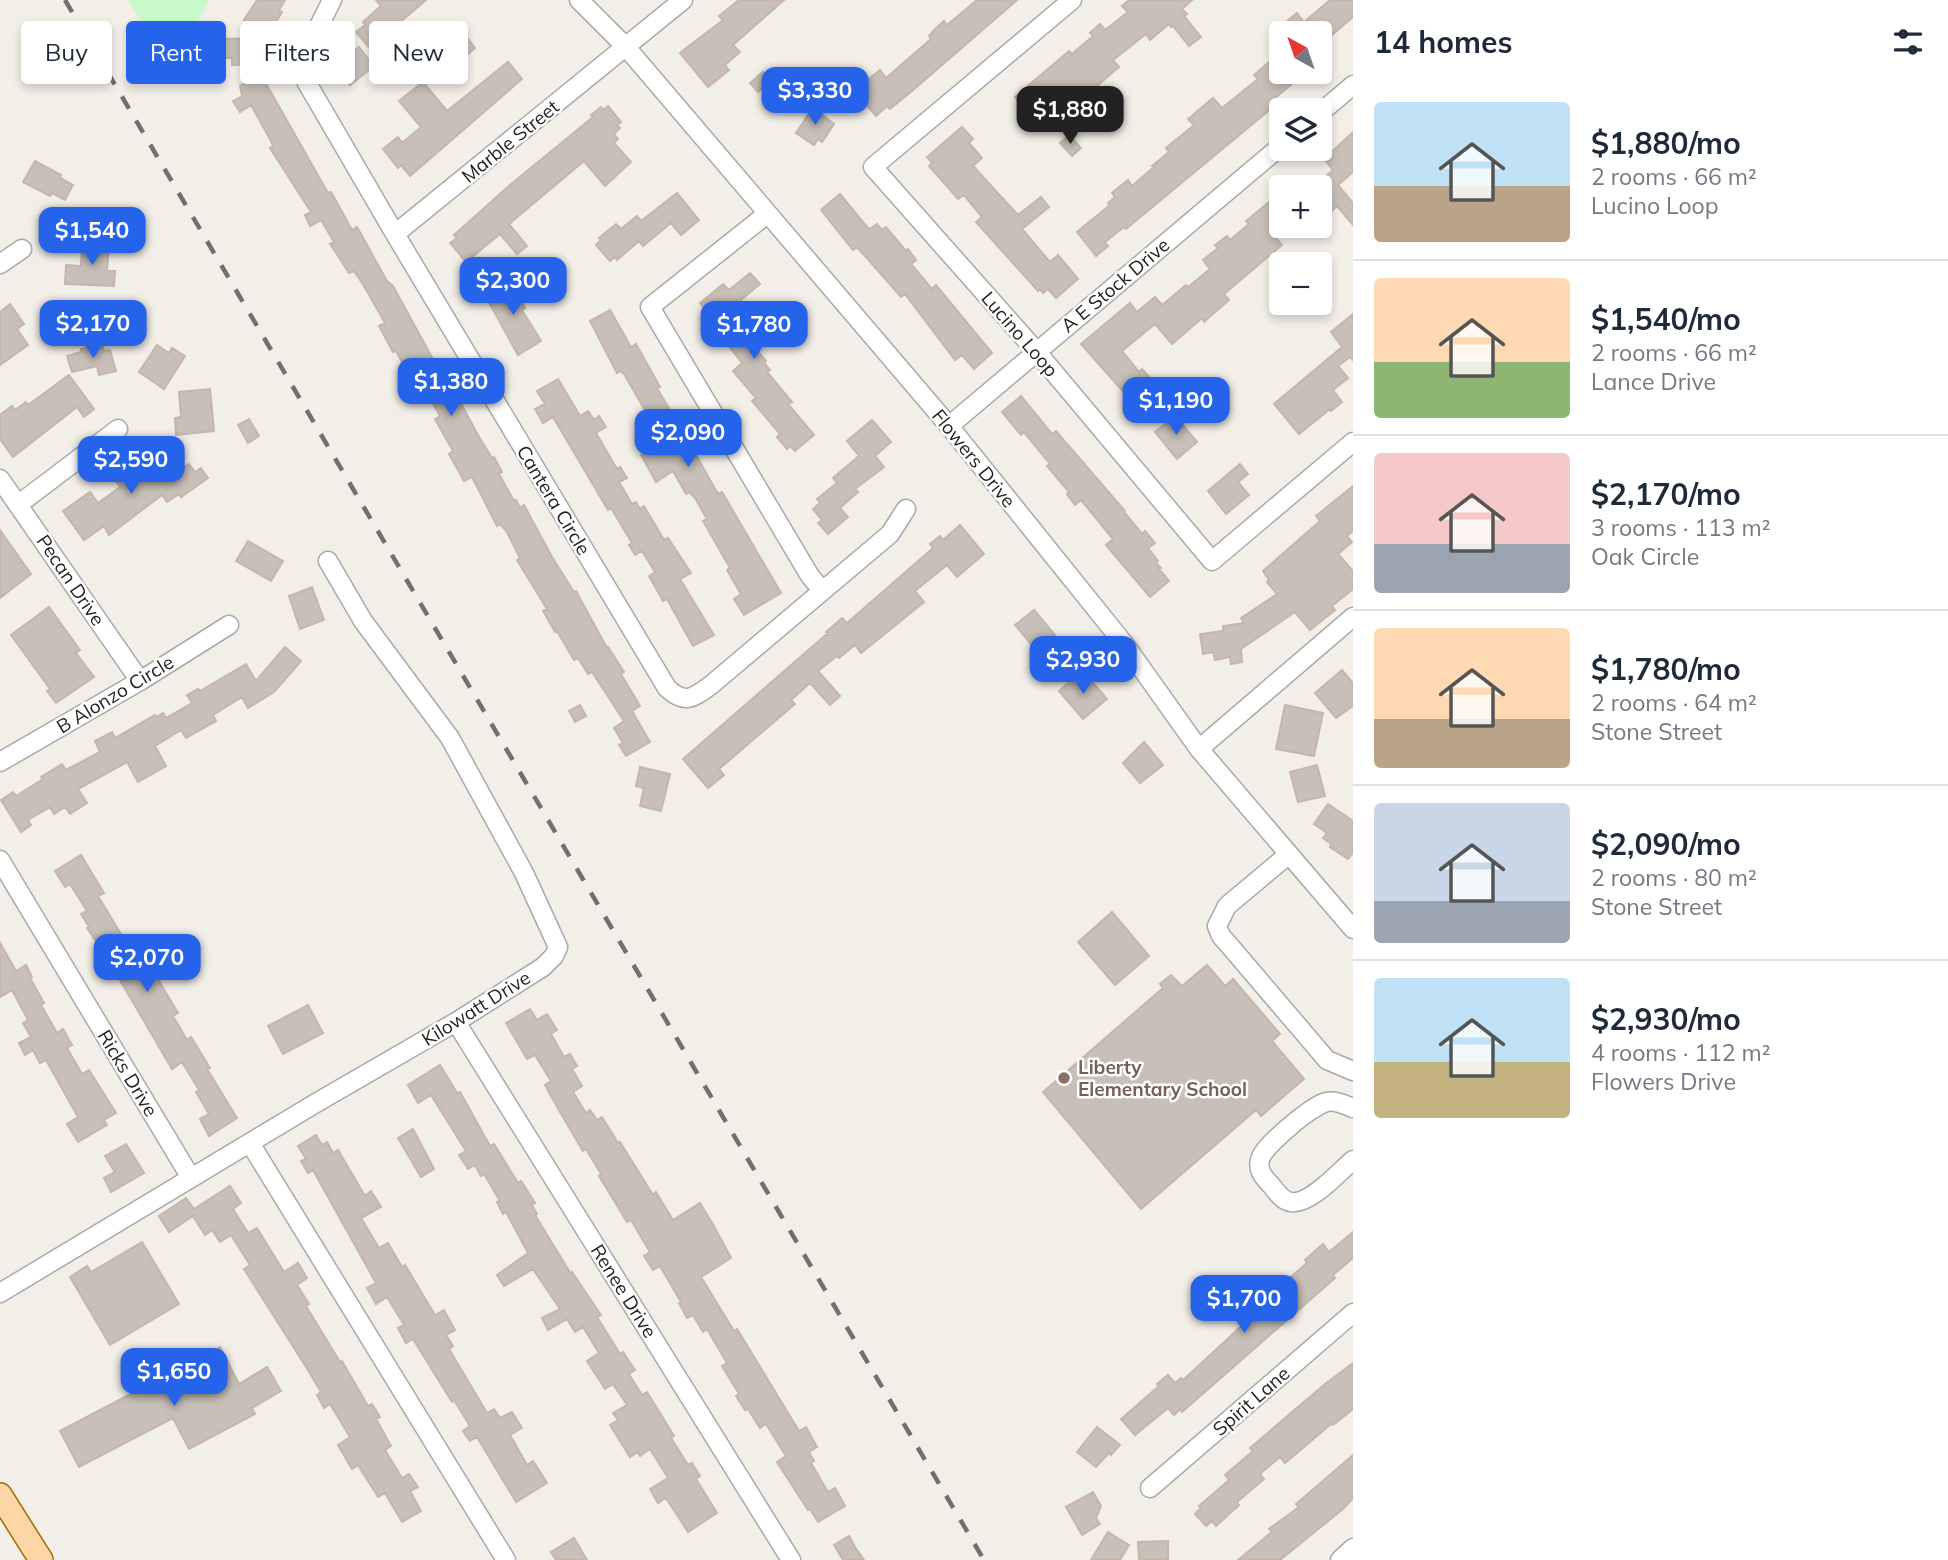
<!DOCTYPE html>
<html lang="en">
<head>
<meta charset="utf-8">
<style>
  body { margin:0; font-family:Mulish,sans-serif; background:#f6f6f7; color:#1f2937; height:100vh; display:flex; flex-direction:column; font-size:26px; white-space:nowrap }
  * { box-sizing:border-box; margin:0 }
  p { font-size:23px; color:#747a83 }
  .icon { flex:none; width:38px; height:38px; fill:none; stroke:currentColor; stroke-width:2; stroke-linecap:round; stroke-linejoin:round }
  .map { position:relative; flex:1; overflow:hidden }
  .side { display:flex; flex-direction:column; background:#fff; width:595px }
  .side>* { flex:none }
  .top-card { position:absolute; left:21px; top:21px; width:665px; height:63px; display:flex; gap:14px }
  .needle { width:46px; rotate:320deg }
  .tools { position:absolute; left:1269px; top:21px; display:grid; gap:14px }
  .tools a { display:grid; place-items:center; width:63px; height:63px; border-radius:7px; background:#fff; box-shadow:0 4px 10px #0003; font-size:35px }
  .price { position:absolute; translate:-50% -60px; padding:0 16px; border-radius:14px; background:#2563eb; color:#fff; font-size:23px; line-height:46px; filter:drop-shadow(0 2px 4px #0008) }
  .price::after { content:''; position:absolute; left:50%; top:42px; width:21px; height:16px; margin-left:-10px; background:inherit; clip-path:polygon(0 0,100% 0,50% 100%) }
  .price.current { background:#222; color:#fff }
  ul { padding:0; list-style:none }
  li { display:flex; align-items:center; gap:21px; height:175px; padding:0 21px }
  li+li { border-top:2px solid #e0e1e3 }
  li span { display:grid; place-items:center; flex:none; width:196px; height:140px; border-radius:7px; color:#555 }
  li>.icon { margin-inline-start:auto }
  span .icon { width:84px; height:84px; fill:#fffc; stroke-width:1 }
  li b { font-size:30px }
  h2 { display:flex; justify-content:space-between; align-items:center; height:84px; padding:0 21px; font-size:30px }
  .chip { padding:0 24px; border-radius:7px; background:#fff; box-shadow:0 4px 10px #0003; font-size:24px; line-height:63px }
  .chip.current { background:#2563eb; color:#fff }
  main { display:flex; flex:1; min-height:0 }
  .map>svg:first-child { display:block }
  .park { fill:#c8facc }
  .building { fill:#c7bfb8; stroke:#c4b6ab; stroke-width:2 }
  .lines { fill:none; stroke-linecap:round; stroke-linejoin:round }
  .minor-casing { stroke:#a9a9a9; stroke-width:21 }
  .major-casing { stroke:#a06b00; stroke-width:26 }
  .minor { stroke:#fff; stroke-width:18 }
  .major { stroke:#fcd6a4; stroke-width:23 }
  .rail { stroke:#707070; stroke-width:4.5; stroke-dasharray:14 14; stroke-linecap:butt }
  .education-dot { fill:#8d6e63; stroke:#fff; stroke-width:2.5 }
  .labels { text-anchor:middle; stroke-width:5; stroke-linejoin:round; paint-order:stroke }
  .street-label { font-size:19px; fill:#222; stroke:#fff }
  .education-label { font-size:19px; font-weight:bold; fill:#785e54; stroke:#fff; text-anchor:start }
</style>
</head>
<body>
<main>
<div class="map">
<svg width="1353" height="1560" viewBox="0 0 1353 1560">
  <rect width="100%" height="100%" fill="#f2efe9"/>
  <!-- park -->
  <path class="park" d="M128 0H210L170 68Z"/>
  <!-- building -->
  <path class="building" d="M257 0H285L279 10 282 12 273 27 269 25 264 32 244 20Z
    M376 0H426L392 29 398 36 389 43 385 39 371 50 356 32 365 25 363 22 381 6Z
    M739 0H784L733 45 740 52 725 65 729 70 708 87 680 53 723 20 719 16Z
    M977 0H1017L912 91 890 109 887 106 876 116 860 97 869 89 864 83 880 70 886 78 931 39 929 36 935 29 944 21 947 25Z
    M1129 0H1192L1182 9 1187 14 1184 16 1201 37 1189 46 1173 26 1171 27 1169 24 1150 40 1146 34 1113 60 1119 67 1098 85 1104 92 1089 105 1079 94 1049 117 1047 114 1039 120 1027 106 1024 109 1015 97 1069 51 1072 54 1093 36 1090 33 1100 24 1105 30 1128 12 1122 6Z
    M1330 0H1353V17L1320 45V33H1273L1297 13 1304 22Z
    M465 35 475 48 463 58 453 45Z
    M257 38V64L232 65V58H222V39Z
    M359 47 374 66 350 85 335 66Z
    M1281 52V72H1306L1269 103 1273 107 1126 229 1124 227 1105 242 1108 246 1096 256 1077 232 1110 205 1108 203 1115 197 1112 193 1128 180 1132 186 1154 167 1152 166 1169 152 1166 148 1194 125 1188 119 1213 98 1222 108 1258 79 1254 75Z
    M508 62 522 79 410 176 401 165 398 168 383 149 398 137 402 143 421 127 399 101 423 82 447 111Z
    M763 72 780 91 770 99 761 89 758 92 750 83Z
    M260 73 328 193 331 192 352 230 357 227 387 281 393 286 441 374 444 372 479 437 492 458 494 457 502 472 499 474 514 501 516 500 520 508 524 505 552 557 574 592 576 591 607 648 608 647 624 672 621 674 640 706 632 711 650 742 626 756 619 745 623 743 614 728 624 721 592 672 588 674 578 658 574 660 557 631 555 632 543 611 547 609 517 560 520 558 507 532 500 524 497 526 472 477 464 481 449 454 453 451 435 419 440 416 419 379 413 382 396 351 393 352 379 326 385 323 364 286 354 271 349 273 338 256 330 244 334 242 321 220 310 226 305 215 311 212 270 148 273 146 271 141 251 105 240 112 233 101 242 96 240 86Z
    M608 106 621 122 617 125 620 128 614 134 618 139 614 143 631 162 605 186 584 161 509 224 527 246 517 254 500 234 466 262 450 243 457 238 454 235 510 185 593 117 591 115 601 107 604 110Z
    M813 108 834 124 822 142 818 139 814 145 796 133Z
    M962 127 973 139 969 143 982 158 973 166 1018 215 1041 197 1049 207 1022 229 1050 262 1058 255 1078 279 1056 298 1048 289 1043 293 1040 289 1038 291 976 222 982 217 964 195 958 199 929 166 932 163 927 157Z
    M1353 132V172L1338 185 1353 203V225L1337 206 1320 221V181L1333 170 1324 159Z
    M1069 135 1081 148 1072 156 1060 143Z
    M35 161 61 175 60 178 73 185 65 200 52 193 50 196 23 182Z
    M1281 192V230L1274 236 1282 245 1224 294 1229 300 1204 322 1202 318 1172 344 1155 324 1122 351 1139 372 1142 369 1150 378 1128 397 1081 344 1130 303 1137 312 1155 297 1162 305 1186 285 1188 287 1210 269 1203 260 1218 248 1215 245 1227 236 1230 240 1249 224 1246 221Z
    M677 193 699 220 681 235 671 223 643 246 639 241 617 260 615 257 610 261 596 245 601 240 599 238 616 224 621 229 637 216 641 221Z
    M840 194 867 227 870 229 877 224 882 230 886 227 906 251 908 249 916 260 911 264 932 289 936 285 992 353 974 369 962 355 955 360 905 294 901 297 857 247 853 250 821 210Z
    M82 242 109 243 107 271H115L114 286 65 284 66 265 81 266Z
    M750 273 760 284 735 305 763 339 753 346 766 361 764 363 770 370 767 372 792 402 788 404 814 435 795 451 790 446 787 449 777 437 780 434 752 401 756 398 733 371 742 363 703 313 706 310 700 303 723 284 729 290Z
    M509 280 525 308 522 310 541 341 518 355 485 295Z
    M10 304 24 324 17 329 28 345 0 365V312Z
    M610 310 631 347 636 344 660 387 657 388 683 432 686 430 699 453 696 455 718 494 722 492 781 593 744 615 734 599 741 594 727 570 730 568 703 521 707 519 695 498 689 492 686 494 673 471 656 482 641 455 657 446 647 429 651 427 643 414 646 412 624 374 620 371 617 373 590 321Z
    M1353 314V360L1350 357 1338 366 1348 378 1333 390 1342 402 1331 411 1330 409 1299 434 1274 404 1342 347 1331 332Z
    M102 344 104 351 110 350 116 371 99 375 97 366 72 372 67 356 81 352V349Z
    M157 345 169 353 172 348 185 356 164 389 139 372Z
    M69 375 94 409 84 417 77 407 13 457 0 439V415L12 406 15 410 26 402 28 405Z
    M558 379 580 416 588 411 594 420 599 416 606 427 596 433 617 469 620 467 627 478 619 482 632 504 636 502 640 509 644 506 664 540 668 538 691 573 680 579 714 635 693 646 667 599 663 601 649 576 655 572 642 551 635 555 629 545 632 543 611 508 608 510 553 417 543 423 535 409 545 404 537 391Z
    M210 389 214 431 176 435 175 418 181 417 179 392Z
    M1021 396 1052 434 1056 431 1125 511 1124 512 1142 534 1145 531 1155 543 1148 548 1158 561 1156 563 1161 568 1159 569 1169 581 1150 597 1106 545 1113 539 1081 500 1075 505 1067 494 1069 492 1047 466 1050 464 1024 432 1021 435 1002 412Z
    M1175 416 1197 442 1177 459 1155 432Z
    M249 419 259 436 248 443 238 425Z
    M872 420 891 442 875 456 884 467 855 489 858 492 840 508 848 517 828 534 818 523 822 520 813 509 820 503 817 499 837 483 833 478 859 456 847 441Z
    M145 454 158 473 166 468 169 472 172 469 175 473 189 464 195 472 201 468 208 478 181 497 179 494 167 502 162 495 109 535 104 526 84 540 63 511 90 492 98 503 120 487 112 476Z
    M1240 464 1248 474 1238 482 1249 495 1226 514 1208 491Z
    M1353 486V531L1347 536 1352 542 1338 554 1353 571V589L1332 606 1335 610 1310 630 1295 612 1241 649 1242 662 1231 664 1230 657 1215 660 1213 652 1203 654 1200 634 1223 631V626L1244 623 1241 618 1277 594 1267 582 1269 580 1263 571 1320 521 1316 516Z
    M960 525 984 554 957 577 947 565 915 591 924 602 861 653 855 645 839 658 837 656 818 671 840 696 830 705 810 683 791 700 795 704 719 769 724 775 708 788 683 759 828 633 826 632 842 618 847 623 933 548 930 544 940 536 943 540Z
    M0 530 31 574 0 598Z
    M248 541 283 561 271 581 236 561Z
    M312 587 324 620 300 629 289 596Z
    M49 607 80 650 76 653 94 677 56 703 47 691 50 689 11 635Z
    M1034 610 1055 635 1036 650 1015 625Z
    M285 647 301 661 274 692 248 708 242 697 213 715 216 721 186 738 181 730 155 746 166 766 138 782 127 762 78 789 87 803 70 814 65 807 54 814 50 807 28 820 31 825 21 832 1 800 13 792 16 796 43 779 41 777 62 764 66 770 100 752 95 741 112 732 115 738 155 715 156 717 163 713 166 718 192 703 187 695 198 689 200 691 246 664 256 681Z
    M1342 670 1353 683V706L1336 718 1315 693Z
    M1086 675 1107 699 1083 719 1059 691 1075 677 1079 681Z
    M580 705 586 716 575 722 569 711Z
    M1285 705 1323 713 1314 756 1276 749Z
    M1144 742 1163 765 1140 783 1123 763Z
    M1317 765 1325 796 1298 802 1290 772Z
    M640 767 670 774 661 811 640 806 644 788 636 786Z
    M1328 804 1353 821V853L1348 859 1330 847 1331 844 1323 838 1327 833 1314 824Z
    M81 855 104 893 98 896 136 959 140 956 151 973 153 971 178 1013 173 1016 187 1040 191 1037 210 1068 207 1069 237 1118 209 1136 200 1119 209 1114 196 1092 199 1090 182 1062 172 1069 110 963 87 928 89 927 81 914 87 911 70 884 65 887 55 871Z
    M1112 912 1149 956 1115 985 1078 942Z
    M0 943 16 971 26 965 32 977 30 978 44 1003 41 1005 57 1033 63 1029 72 1045 67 1048 82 1074 89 1070 116 1113 104 1120 107 1125 78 1142 67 1124 78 1117 46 1060 40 1063 33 1050 25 1055 19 1043 31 1037 23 1023 28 1020 12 990 0 997Z
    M1207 965 1225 986 1233 979 1280 1034 1272 1041 1304 1079 1261 1116 1256 1110 1141 1209 1043 1092 1163 988 1160 984 1171 975 1182 986Z
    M308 1005 323 1033 283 1054 268 1026Z
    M530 1009 537 1020 547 1014 557 1030 551 1034 564 1057 570 1054 577 1066 572 1069 582 1086 573 1092 586 1113 590 1110 597 1120 602 1117 618 1143 620 1142 653 1195 656 1192 673 1220 700 1203 715 1228 731 1258 701 1277 734 1331 737 1329 799 1431 806 1427 817 1447 809 1452 814 1461 811 1463 828 1492 835 1488 845 1506 818 1522 810 1509 808 1510 777 1462 786 1456 766 1424 760 1428 748 1409 745 1410 736 1396 739 1394 722 1366 727 1363 707 1329 703 1332 693 1315 687 1318 679 1303 681 1302 660 1266 653 1270 644 1256 650 1252 631 1220 627 1222 599 1176 601 1174 586 1149 583 1151 560 1112 545 1085 551 1081 535 1055 527 1059 506 1023Z
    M440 1065 457 1093 460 1092 490 1146 494 1144 518 1183 521 1181 535 1203 532 1205 537 1214 535 1215 571 1274 572 1272 601 1315 597 1317 620 1354 623 1352 635 1370 629 1374 642 1395 647 1392 674 1436 671 1438 688 1465 692 1463 700 1476 696 1479 717 1513 688 1532 666 1498 658 1503 650 1489 668 1478 650 1449 640 1456 638 1452 630 1457 610 1425 618 1420 613 1413 627 1405 613 1384 605 1389 587 1361 599 1353 583 1327 575 1332 567 1319 548 1330 542 1318 560 1309 533 1269 504 1286 497 1275 528 1253 506 1212 503 1214 497 1202 500 1201 484 1174 481 1176 475 1165 468 1169 459 1155 466 1151 431 1095 418 1103 408 1085Z
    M413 1129 434 1169 421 1177 398 1138Z
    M316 1135 322 1145 327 1142 333 1153 338 1150 365 1196 371 1191 381 1207 361 1218 379 1248 388 1243 402 1267 405 1265 435 1315 444 1310 455 1330 446 1335 453 1346 449 1349 487 1413 494 1409 500 1418 512 1412 522 1428 510 1435 527 1465 533 1461 547 1483 516 1502 477 1437 470 1441 463 1431 470 1426 454 1400 452 1402 413 1339 406 1343 398 1328 404 1325 387 1297 376 1304 367 1288 376 1283 313 1170 308 1173 301 1161 306 1159 298 1146Z
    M126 1144 144 1173 111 1192 104 1178 115 1172 105 1156Z
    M230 1186 241 1203 233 1209 248 1233 257 1228 284 1272 298 1263 307 1278 297 1285 309 1304 306 1306 309 1311 340 1362 342 1361 368 1406 372 1404 380 1417 376 1419 391 1446 385 1450 402 1478 409 1474 418 1487 410 1491 421 1511 402 1522 385 1493 378 1497 358 1465 352 1469 338 1445 350 1437 330 1404 324 1408 317 1395 321 1392 308 1370 244 1269 250 1265 231 1235 220 1242 212 1230 205 1235 193 1216 169 1232 159 1216 186 1198 194 1209Z
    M1353 1232V1258L1333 1275 1335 1278 1182 1412 1180 1409 1174 1415 1168 1408 1135 1435 1121 1419 1159 1386 1157 1384 1168 1375 1175 1383 1181 1378 1183 1380 1246 1322 1230 1304 1247 1290 1263 1308 1282 1291 1279 1287 1307 1263 1305 1260 1323 1244 1329 1252Z
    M142 1242 179 1304 110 1345 70 1277 87 1266 91 1272Z
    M220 1347 239 1384 267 1367 281 1391 252 1408 255 1414 189 1449 173 1418 79 1467 60 1431Z
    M1353 1363V1409L1333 1425 1331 1424 1285 1463 1280 1457 1260 1474 1264 1479 1237 1502 1239 1505 1216 1526 1212 1521 1206 1526 1195 1514 1201 1508 1199 1506 1229 1480 1225 1475 1253 1451 1250 1448 1325 1384Z
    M1097 1427 1120 1445 1111 1455 1109 1453 1096 1467 1077 1452Z
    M1353 1455V1498L1343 1509 1280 1560H1238L1272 1532 1269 1529 1299 1507 1296 1504Z
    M1093 1492 1101 1506 1096 1518 1100 1524 1082 1535 1066 1507Z
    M1108 1532 1129 1545 1120 1560H1091Z
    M849 1536 855 1547 864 1560H843L834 1545Z
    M574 1538 587 1560H556L551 1552Z
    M1168 1541V1560H1139L1138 1542Z"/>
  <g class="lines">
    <!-- minor casing -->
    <g class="minor-casing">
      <path id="minor" d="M332 0 302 60 307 83 395 234 667 688C685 705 693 698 711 685L890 534 906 509
        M579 0 626 47 949 426 1125 645 1199 749 1353 929
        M1072 0 873 167 1036 351 1212 561 1353 442
        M1320 113 1353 85
        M767 214 650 307 810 576 822 590
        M395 234 683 0
        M0 264 22 249
        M949 426 1281 146
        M0 479 140 681
        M19 504 118 429
        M1199 749 1353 617
        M0 762 140 681 229 625
        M1289 854 1227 906 1217 926 1221 936 1229 945 1327 1060 1353 1071
        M0 860 191 1178
        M456 1022 791 1560
        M1353 1108C1345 1105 1336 1100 1327 1102 1314 1104 1266 1144 1261 1157 1256 1169 1263 1177 1271 1185 1277 1192 1282 1201 1291 1202 1310 1205 1339 1172 1353 1160
        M250 1143 506 1560
        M0 1293 316 1103 456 1022 543 967 554 956 558 947 524 873 450 738 363 621 328 561
        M1150 1488 1353 1313
        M1340 1560 1353 1548"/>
    </g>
    <!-- major casing -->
    <g class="major-casing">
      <path id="major" d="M0 1495 41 1560"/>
    </g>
    <!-- minor -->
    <use href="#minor" class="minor"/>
    <!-- major -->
    <use href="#major" class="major"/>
    <!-- rail -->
    <path class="rail" d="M65 0 984 1560"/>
  </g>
  <!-- markers -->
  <circle class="education-dot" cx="1064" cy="1078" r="7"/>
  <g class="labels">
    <!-- street labels -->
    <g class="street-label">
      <text transform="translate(510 141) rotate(-39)" y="7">Marble Street</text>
      <text transform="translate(1115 285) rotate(-40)" y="7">A E Stock Drive</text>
      <text transform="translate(1020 334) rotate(49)" y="7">Lucino Loop</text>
      <text transform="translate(974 458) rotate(51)" y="7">Flowers Drive</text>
      <text transform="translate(554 500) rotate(59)" y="7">Cantera Circle</text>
      <text transform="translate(71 580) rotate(56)" y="7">Pecan Drive</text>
      <text transform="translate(115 694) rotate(-31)" y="7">B Alonzo Circle</text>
      <text transform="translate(476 1008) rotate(-32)" y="7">Kilowatt Drive</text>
      <text transform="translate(128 1073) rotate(59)" y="7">Ricks Drive</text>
      <text transform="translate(624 1291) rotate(58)" y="7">Renee Drive</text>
      <text transform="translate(1251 1401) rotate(-41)" y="7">Spirit Lane</text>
    </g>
    <!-- education labels -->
    <g class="education-label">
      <text x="1078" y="1074">Liberty<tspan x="1078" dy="22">Elementary School</tspan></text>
    </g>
  </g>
</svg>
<div class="tools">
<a><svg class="needle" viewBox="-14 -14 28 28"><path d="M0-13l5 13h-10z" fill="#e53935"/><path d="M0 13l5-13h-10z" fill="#747a83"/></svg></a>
<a><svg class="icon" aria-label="layers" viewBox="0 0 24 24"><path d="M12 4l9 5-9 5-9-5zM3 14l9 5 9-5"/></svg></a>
<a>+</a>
<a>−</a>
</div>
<b class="price" style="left:815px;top:127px">$3,330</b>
<b class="price current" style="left:1070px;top:146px">$1,880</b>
<b class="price" style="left:92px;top:267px">$1,540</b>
<b class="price" style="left:513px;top:317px">$2,300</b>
<b class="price" style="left:93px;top:360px">$2,170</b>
<b class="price" style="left:754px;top:361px">$1,780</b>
<b class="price" style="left:451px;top:418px">$1,380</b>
<b class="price" style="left:1176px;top:437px">$1,190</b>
<b class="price" style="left:688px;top:469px">$2,090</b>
<b class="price" style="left:131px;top:496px">$2,590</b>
<b class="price" style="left:1083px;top:696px">$2,930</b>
<b class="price" style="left:147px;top:994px">$2,070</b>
<b class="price" style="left:1244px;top:1335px">$1,700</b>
<b class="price" style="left:174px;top:1408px">$1,650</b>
<div class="top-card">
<a class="chip">Buy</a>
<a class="chip current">Rent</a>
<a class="chip">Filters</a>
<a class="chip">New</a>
</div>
</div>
<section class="side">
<h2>14 homes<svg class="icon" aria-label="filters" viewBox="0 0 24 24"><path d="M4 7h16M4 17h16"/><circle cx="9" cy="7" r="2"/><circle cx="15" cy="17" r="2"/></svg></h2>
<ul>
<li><span style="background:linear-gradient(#bfe0f5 60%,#b9a48a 0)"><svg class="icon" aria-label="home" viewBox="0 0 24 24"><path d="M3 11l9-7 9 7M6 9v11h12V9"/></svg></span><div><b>$1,880/mo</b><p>2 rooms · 66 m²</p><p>Lucino Loop</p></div></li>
<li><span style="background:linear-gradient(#ffd9b3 60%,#8fb573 0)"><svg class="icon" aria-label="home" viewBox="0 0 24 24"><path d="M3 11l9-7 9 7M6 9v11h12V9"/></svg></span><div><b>$1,540/mo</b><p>2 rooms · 66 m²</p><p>Lance Drive</p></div></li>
<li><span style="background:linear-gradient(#f6c9c9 65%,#9aa5b1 0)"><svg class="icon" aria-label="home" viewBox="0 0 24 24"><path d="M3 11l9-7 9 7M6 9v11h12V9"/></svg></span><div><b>$2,170/mo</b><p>3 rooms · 113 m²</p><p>Oak Circle</p></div></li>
<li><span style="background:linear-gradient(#ffd9b3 65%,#b9a48a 0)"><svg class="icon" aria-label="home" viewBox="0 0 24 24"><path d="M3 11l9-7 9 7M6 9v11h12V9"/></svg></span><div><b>$1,780/mo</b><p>2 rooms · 64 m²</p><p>Stone Street</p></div></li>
<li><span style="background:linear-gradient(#c9d6e8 70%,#9aa5b1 0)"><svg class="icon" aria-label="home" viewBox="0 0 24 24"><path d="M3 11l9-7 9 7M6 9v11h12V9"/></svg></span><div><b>$2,090/mo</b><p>2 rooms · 80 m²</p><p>Stone Street</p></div></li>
<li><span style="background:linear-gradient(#bfe0f5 60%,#c2b280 0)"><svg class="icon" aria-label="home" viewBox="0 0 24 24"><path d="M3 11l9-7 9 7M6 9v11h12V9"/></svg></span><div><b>$2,930/mo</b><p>4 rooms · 112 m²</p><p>Flowers Drive</p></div></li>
</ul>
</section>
</main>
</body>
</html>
